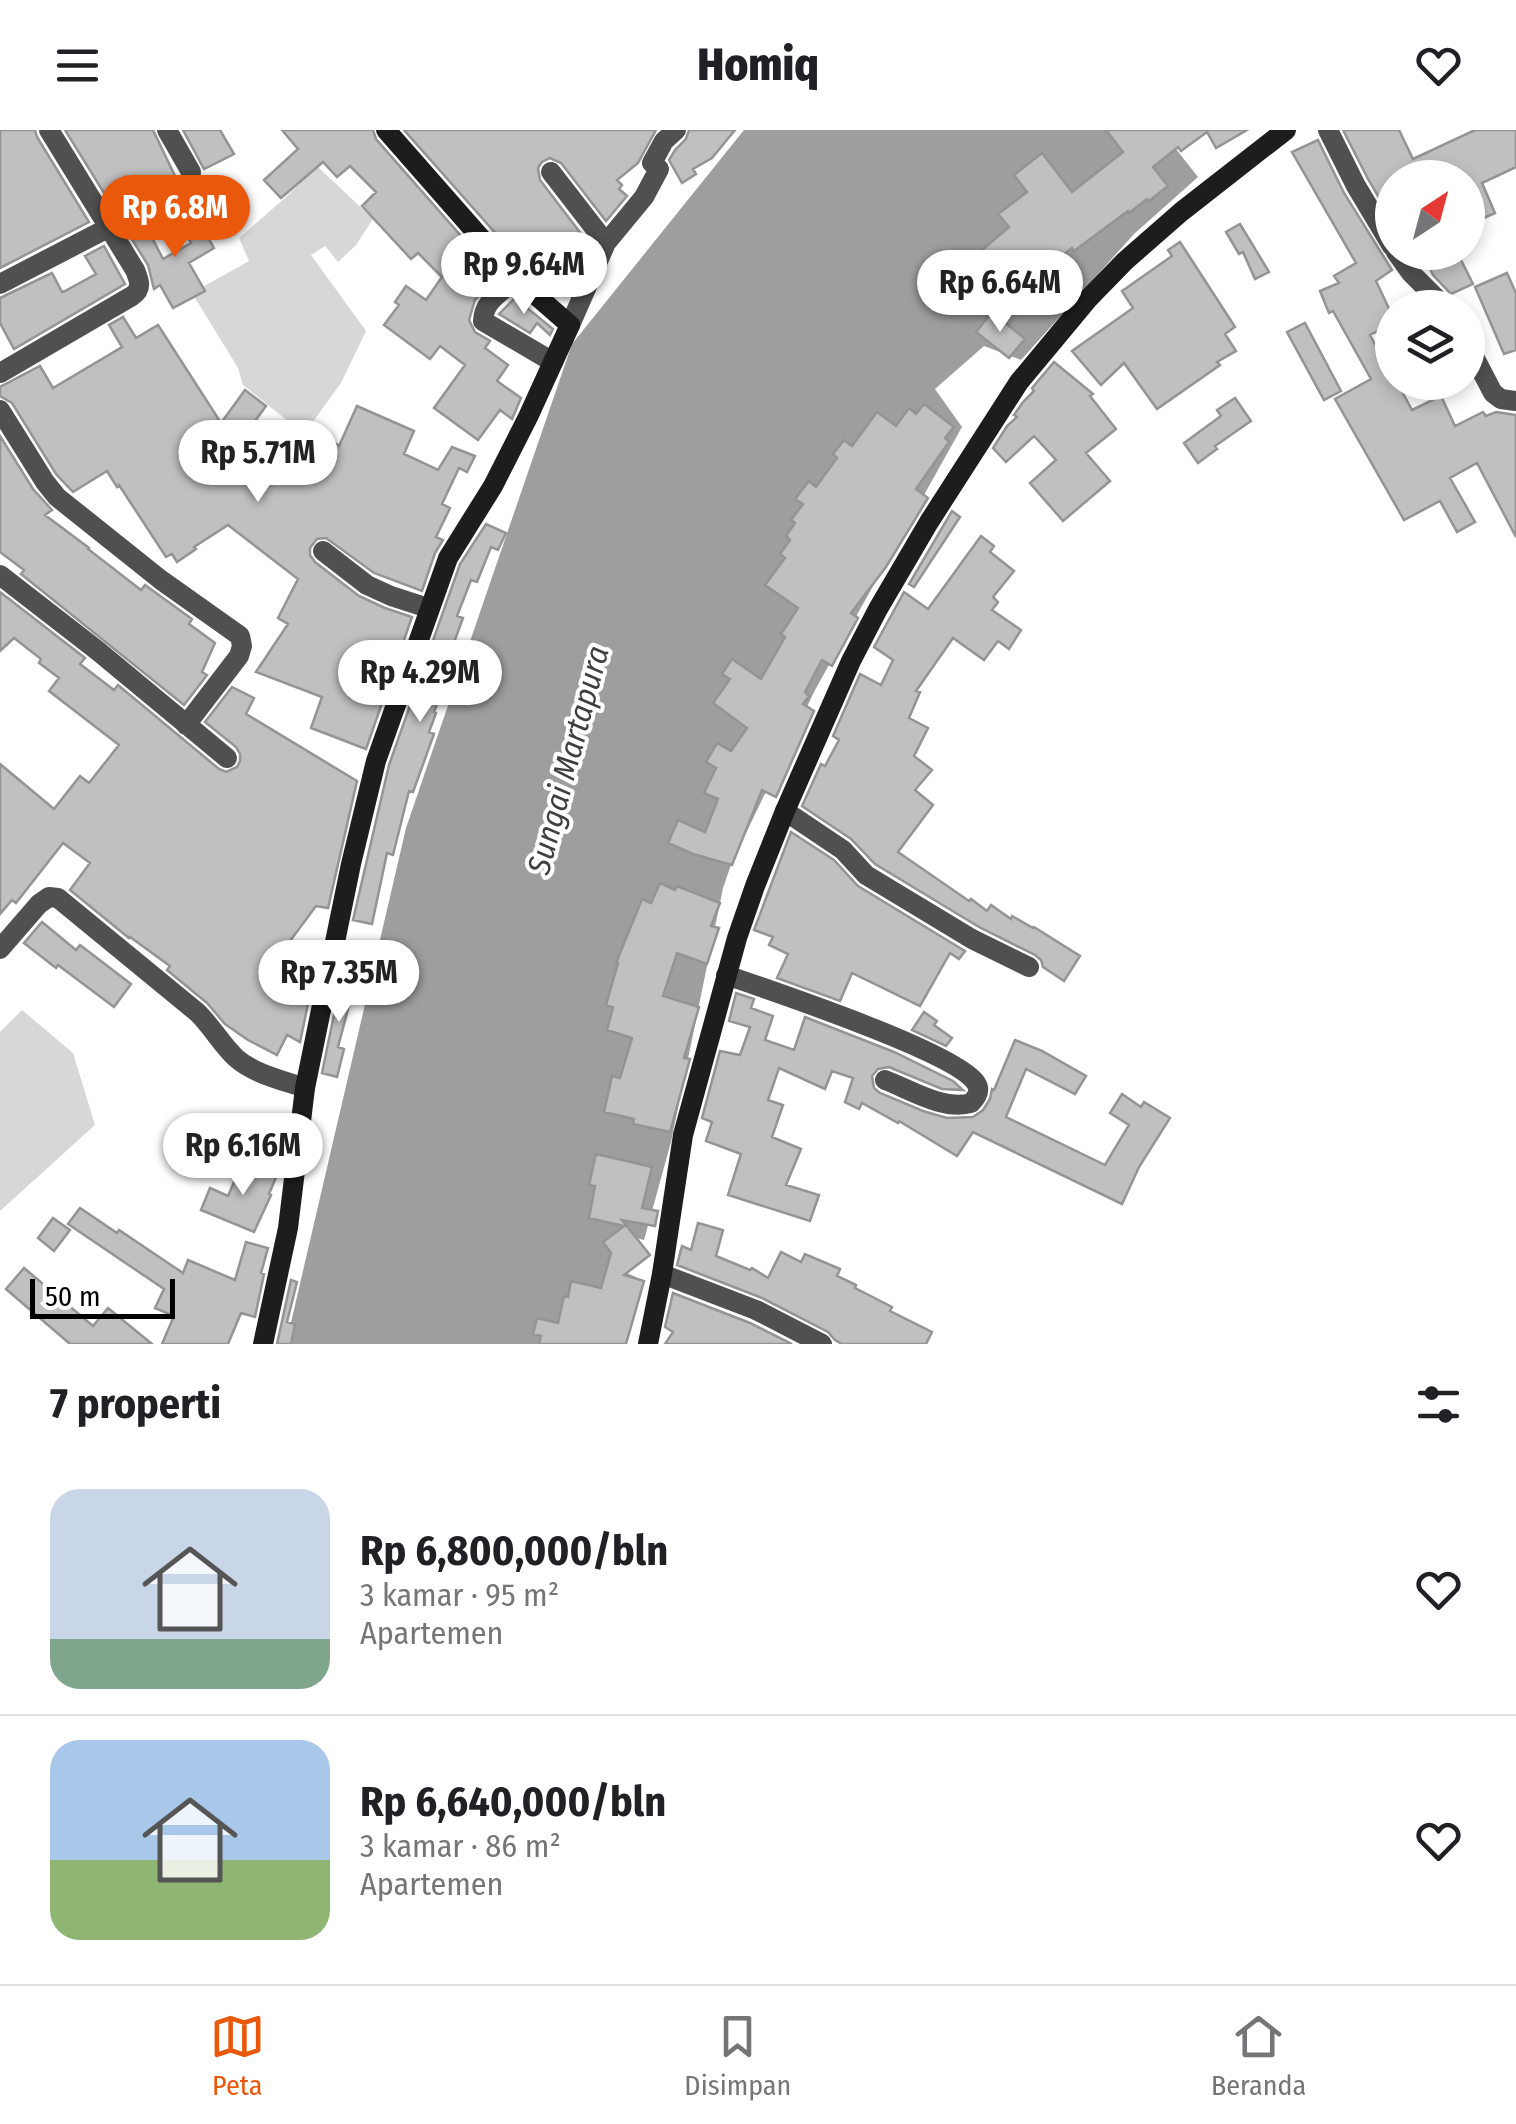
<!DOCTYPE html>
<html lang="id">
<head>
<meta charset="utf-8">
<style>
  body { margin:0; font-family:"Fira Sans Condensed",sans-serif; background:#f6f6f6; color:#202124; height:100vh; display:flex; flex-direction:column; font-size:38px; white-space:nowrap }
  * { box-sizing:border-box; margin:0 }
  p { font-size:32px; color:#757577 }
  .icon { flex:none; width:55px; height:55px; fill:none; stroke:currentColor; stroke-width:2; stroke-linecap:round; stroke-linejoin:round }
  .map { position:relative; height:1214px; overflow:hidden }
  .side { display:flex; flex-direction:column; background:#fff; flex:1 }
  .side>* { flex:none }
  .needle { width:65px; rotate:36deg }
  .fabs { position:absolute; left:1375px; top:30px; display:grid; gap:20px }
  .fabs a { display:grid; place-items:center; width:110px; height:110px; border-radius:50%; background:#fff; box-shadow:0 5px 15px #0003; font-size:50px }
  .scale { position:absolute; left:30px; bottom:25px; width:145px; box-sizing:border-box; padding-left:10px; border:5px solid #000; border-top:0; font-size:28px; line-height:35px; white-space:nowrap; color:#000; -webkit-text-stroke:8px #fff; paint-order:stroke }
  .price { position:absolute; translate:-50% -85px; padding:0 22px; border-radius:35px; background:#fff; color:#222; font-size:32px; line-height:65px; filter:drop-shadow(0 2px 5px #0008) }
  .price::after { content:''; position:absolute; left:50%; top:60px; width:30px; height:22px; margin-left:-15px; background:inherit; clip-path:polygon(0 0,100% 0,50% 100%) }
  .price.on { background:#ea580c; color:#fff }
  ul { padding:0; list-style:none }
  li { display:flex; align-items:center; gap:30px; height:250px; padding:0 50px }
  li+li { border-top:2px solid #e0e0e0 }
  li span { display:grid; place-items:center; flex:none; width:280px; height:200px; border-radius:30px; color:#555 }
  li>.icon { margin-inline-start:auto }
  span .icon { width:120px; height:120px; fill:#fffc; stroke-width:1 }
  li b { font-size:42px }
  h2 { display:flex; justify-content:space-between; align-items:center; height:120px; padding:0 50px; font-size:42px }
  header { display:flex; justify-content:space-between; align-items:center; height:130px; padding:0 50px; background:#fff; font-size:45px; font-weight:800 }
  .menu { display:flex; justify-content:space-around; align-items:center; height:140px; border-top:2px solid #e0e0e0; background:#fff; font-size:28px; color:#757577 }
  .menu a { display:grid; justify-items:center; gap:5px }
  .menu .on { color:#ea580c }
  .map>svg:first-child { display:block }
  .green { fill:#d7d7d7 }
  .water { fill:#9e9e9e }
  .building { fill:#c0c0c0; stroke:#949494; stroke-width:2.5 }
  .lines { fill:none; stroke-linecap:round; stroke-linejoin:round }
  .street { stroke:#505050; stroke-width:20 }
  .secondary { stroke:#1d1d1d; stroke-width:20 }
  .labels { text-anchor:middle; stroke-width:8; stroke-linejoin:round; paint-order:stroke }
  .water-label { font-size:32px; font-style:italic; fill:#3f3f3f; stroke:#fff }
</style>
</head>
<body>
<header><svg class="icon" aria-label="menu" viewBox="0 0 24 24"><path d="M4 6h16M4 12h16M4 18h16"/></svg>Homiq<svg class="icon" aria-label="heart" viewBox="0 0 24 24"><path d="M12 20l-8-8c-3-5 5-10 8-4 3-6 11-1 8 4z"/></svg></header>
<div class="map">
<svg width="1516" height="1214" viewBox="0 0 1516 1214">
  <rect width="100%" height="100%" fill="#fff"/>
  <!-- green -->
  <path class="green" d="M317 36 373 89 356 115 338 132 325 116 311 125 366 201 341 253 304 304 243 255 238 238 192 163 249 131 239 108 286 67Z
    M22 880 73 923 95 995 0 1081V902Z"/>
  <!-- water -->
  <path class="water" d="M744 0H1161L1198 47 1134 104 1021 230 984 216 935 259 962 297 815 560 732 732 723 758 671 1012 644 1110 617 1103 609 1136 636 1147 624 1214H286L406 698 572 214Z"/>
  <!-- building -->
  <path class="building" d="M0 0H35L37 7 89 92 0 138Z
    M65 0H153L175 46 114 79Z
    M183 0H220L234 24 204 39Z
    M282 0H373L376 9 497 147 475 170 469 190 475 202 490 211 485 218 508 235 497 251 521 268 512 289 500 280 478 310 434 278 465 235 440 216 430 229 384 195 399 175 395 172 406 156 426 170 442 147 418 123 411 129 362 76 376 62 350 36 337 47 323 32 281 68 264 50 298 19Z
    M404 0H656L638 33 617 50 622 55 619 59 627 66 606 91 561 33 550 28 542 32 538 38 540 50 582 105 546 130 534 117 520 131Z
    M689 0H735L712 28 693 39 696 44 682 53 669 30 675 20 686 9Z
    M1106 0H1247L1216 18 1207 2 1181 21 1178 17 1153 37 1168 56 1149 71 1147 69 1129 83 1128 81 1074 121 1072 118 1039 143 1059 167 1039 184 982 120 1009 97 998 84 1027 62 1014 45 1042 23 1072 62 1123 22Z
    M1343 0H1399L1413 29 1475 0H1516V37L1482 53 1495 83 1468 95V48H1392V90L1368 49Z
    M1318 10 1344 63 1392 140 1376 151 1392 185V194L1370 205 1392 245V252H1397L1412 280 1441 266 1455 296 1483 282 1486 286 1496 282 1516 285V407L1477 333 1450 348 1475 392 1457 402 1440 371 1404 390 1335 269 1371 249 1333 181 1329 183 1320 161 1339 153 1334 146 1356 133 1292 22Z
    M191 78 214 118 189 133 205 161 173 178 160 155 154 159 148 135 128 103 145 94 163 129 191 113 176 87Z
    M1240 94 1269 142 1255 149 1243 122 1239 124 1226 102Z
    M1180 112 1235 197 1225 204 1236 221 1217 232 1220 235 1157 279 1124 233 1101 255 1072 221 1133 178 1122 161 1172 126 1168 120Z
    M104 116 125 154 14 219 0 193V168L52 143 62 162 65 161 96 144 85 126Z
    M1457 122 1473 154 1451 164 1433 145 1428 135Z
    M1507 143 1516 163V220L1504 224 1475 157Z
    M515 168 553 199 550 205 537 193 530 203 499 184Z
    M992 182 1025 209 1009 228 976 202Z
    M123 187 136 208 158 195 221 293 245 260 266 276 252 295 276 313 282 303 301 317 315 298 339 316 357 276 414 301 404 324 438 340 452 317 475 326 467 342 459 338 442 374 450 378 436 407 443 410 435 423 422 461 374 443 326 408 317 409 310 418V425L315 432 359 466 385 478 412 487 366 619 311 598 322 567 256 542 288 494 278 488 298 449 228 395 194 417 196 419 177 432 172 424 166 427 119 355 117 357 107 341 73 362 56 344 12 273 0 266V257L40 236 53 258 122 217 109 195Z
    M1305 193 1341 261 1324 270 1287 202Z
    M1054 232 1093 264 1090 266 1116 299 1086 323 1110 351 1063 391 1030 353 1056 330 1034 306 1006 332 993 318 1007 296 1017 287 1014 285 1023 272 1034 261 1032 258Z
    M1235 268 1251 291 1215 316 1217 319 1198 333 1184 313 1221 286 1217 280Z
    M924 274 954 297 945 308 949 312 916 359 928 368 886 437 851 483 858 488 832 536 822 530 805 562 809 566 803 574 814 581 776 667 762 660 732 735 693 724 668 713 678 690 705 702 718 669 704 663 716 638 706 632 717 613 731 621 747 598 713 573 730 549 722 544 732 529 761 549 785 507 781 504 798 478 765 455 785 428 780 424 790 410 786 406 795 393 791 390 803 374 795 369 809 351 816 357 837 328 833 324 844 310 852 316 877 282 896 296 909 278 916 284Z
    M0 306 33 359 52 380 45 385 89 418 88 419 141 460 145 455 192 489 189 494 215 513 202 542 207 545 184 575 21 444 24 440 0 422Z
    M952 381 960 387 914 457 909 454Z
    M486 394 506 403 498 420 491 417 477 452 471 450 457 486 463 488 449 526 458 529 450 549 447 547 434 582 436 583 429 602 434 604 413 662 409 661 393 725 387 723 372 794 353 790 389 635 460 434Z
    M981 406 994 416 990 422 1014 441 993 467 998 472 992 480 1021 500 1009 519 998 511 984 530 953 508 916 561 920 562 909 588 928 598 914 626 932 640 915 660 933 675 898 722 969 771 971 769 987 781 991 775 1011 789 1012 786 1033 798 1034 797 1080 826 1064 851 1043 837 1041 830 1035 825 979 797 875 734 851 709 802 676 821 634 825 636 839 610 833 606 860 544 881 555 893 530 874 517 904 462 928 479Z
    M0 462 85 528 80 534 114 560 118 555 219 639 226 642 237 637 240 631V624L236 617 205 592 232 557 254 568 246 584 357 651 328 778 316 776 290 811 317 831 300 912 287 905 277 925 248 910 225 894 207 873 167 840 170 836 130 807 129 808 70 760 90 733 63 713 16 773 12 770 0 784V634L54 679 80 646 89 653 119 615 49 561 59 548 39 533 41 529 14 508 0 521Z
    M791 702 834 730 858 756 965 821 959 829 950 823 920 876 852 843 840 871 777 848 788 824 769 815 773 807 754 800Z
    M660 753 675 760 677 756 720 773 711 796 719 798 707 834 677 823 663 866 699 877 684 928 690 929 670 1002 633 994 634 989 604 982 612 946 620 948 632 908 607 900 613 877 606 875 618 833H616L642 769 651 773Z
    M42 792 76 820 80 815 131 854 114 877 58 835 56 838 24 813Z
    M343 841 357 845 338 917 344 919 337 947 322 943Z
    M736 863 754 869 751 878 773 886 765 910 794 920 805 887 894 922 953 951 963 960 942 959 889 937 878 939 872 946 874 958 880 963 923 981 947 988 973 987 983 980 990 969 992 959 994 960 1015 910 1042 921 1086 946 1075 964 1026 939 1006 987 1105 1035 1129 995 1110 983 1122 964 1141 977 1144 972 1170 988 1139 1037 1122 1074 973 1002 957 1026 899 991 898 993 862 973 859 979 845 972 853 948 832 941 825 959 779 938 768 970 783 975 772 1007 801 1019 786 1055 819 1065 810 1091 728 1065 741 1024 706 1011 712 992 702 988 720 921 740 925 750 897 729 891Z
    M924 882 937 891 934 895 952 908 946 916 912 900Z
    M596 1024 652 1037 642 1078 658 1081 655 1096 622 1090 650 1125 624 1145 644 1151 626 1214H539L541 1206 533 1204 537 1188 558 1193 564 1166 568 1167 571 1151 601 1158 611 1123 603 1112 624 1096 589 1088 595 1056 589 1055Z
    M243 1031 277 1045 269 1064 271 1065 254 1102 201 1080 210 1058 228 1066Z
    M80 1078 117 1103 119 1100 183 1143 188 1130 235 1150 246 1112 268 1118 261 1143 264 1144 255 1187 241 1183 228 1214H162L174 1186 155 1178 164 1159 68 1094Z
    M53 1088 70 1100 54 1121 38 1108Z
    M698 1093 723 1100 716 1126 750 1140 752 1138 768 1148 781 1122 801 1132 805 1124 840 1139 837 1146 856 1155 855 1158 892 1177 890 1181 932 1202 926 1214H842L835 1210 828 1202 762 1168 677 1135 682 1116 691 1120Z
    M24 1138 93 1196 108 1178 152 1214H70L6 1159Z
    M291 1150 297 1152 287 1192 295 1194 291 1214H277Z
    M673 1163 750 1193 792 1214H665L673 1202 665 1197Z"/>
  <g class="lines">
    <!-- street -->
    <path class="street" d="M1328 0 1356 56 1392 116
      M551 42 606 113
      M1396 122 1411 143 1446 178
      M516 148C502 163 484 169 483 191L553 232
      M0 154 181 60 190 50 191 42 167 0
      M570 195 606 113 644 67 659 39 652 33 664 11 676 0
      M1468 215 1493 263 1501 269 1516 271
      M0 243 132 166C143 159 139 150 135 140L49 0
      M0 280 45 352 57 367 161 450 240 506 242 516 239 526 186 595
      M323 421 367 455 391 466 428 478
      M0 445 98 521 227 628
      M785 681 843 720 866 745 972 809 1029 837
      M0 819 39 774 49 767 58 768 198 883C212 897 222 915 236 928 254 944 282 950 305 958
      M726 845C769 860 956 922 976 953 981 961 977 967 971 973 944 981 911 960 885 950
      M662 1144 756 1180 822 1214"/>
    <!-- secondary -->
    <path class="secondary" d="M263 1214 288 1098 305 958 351 734 376 631 448 428 493 356 528 287 570 195 516 148 386 0
      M648 1214 662 1144 683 1005 737 808 755 756 785 681 851 531 878 479 929 392 1019 252 1088 169 1125 131 1181 82 1286 0"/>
  </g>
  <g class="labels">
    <!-- water labels -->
    <g class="water-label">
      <text transform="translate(568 630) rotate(-75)" y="11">Sungai Martapura</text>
    </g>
  </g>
</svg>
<div class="fabs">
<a><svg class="needle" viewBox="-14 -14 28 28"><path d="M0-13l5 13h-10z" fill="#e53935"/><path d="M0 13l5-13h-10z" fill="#757577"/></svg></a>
<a><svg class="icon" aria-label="layers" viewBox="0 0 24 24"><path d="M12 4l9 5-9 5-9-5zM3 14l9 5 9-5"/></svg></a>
</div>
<div class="scale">50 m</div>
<b class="price on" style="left:175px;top:130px">Rp 6.8M</b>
<b class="price" style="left:524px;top:187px">Rp 9.64M</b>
<b class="price" style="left:1000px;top:205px">Rp 6.64M</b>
<b class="price" style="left:258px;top:375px">Rp 5.71M</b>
<b class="price" style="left:420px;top:595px">Rp 4.29M</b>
<b class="price" style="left:339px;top:895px">Rp 7.35M</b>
<b class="price" style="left:243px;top:1068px">Rp 6.16M</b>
</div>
<section class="side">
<h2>7 properti<svg class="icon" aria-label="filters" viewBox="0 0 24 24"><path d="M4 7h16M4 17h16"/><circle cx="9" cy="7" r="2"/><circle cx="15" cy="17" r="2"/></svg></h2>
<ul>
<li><span style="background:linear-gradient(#c9d6e8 75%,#7fa58c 0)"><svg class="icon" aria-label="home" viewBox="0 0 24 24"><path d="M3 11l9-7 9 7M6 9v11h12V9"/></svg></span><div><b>Rp 6,800,000/bln</b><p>3 kamar · 95 m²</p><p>Apartemen</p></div><svg class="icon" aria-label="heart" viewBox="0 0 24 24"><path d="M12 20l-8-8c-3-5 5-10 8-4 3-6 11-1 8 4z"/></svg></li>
<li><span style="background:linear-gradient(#a9c7e8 60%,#8fb573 0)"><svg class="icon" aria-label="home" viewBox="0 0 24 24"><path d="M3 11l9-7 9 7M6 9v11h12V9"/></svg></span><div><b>Rp 6,640,000/bln</b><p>3 kamar · 86 m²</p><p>Apartemen</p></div><svg class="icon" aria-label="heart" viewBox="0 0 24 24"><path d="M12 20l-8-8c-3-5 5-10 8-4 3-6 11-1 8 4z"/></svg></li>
</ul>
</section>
<nav class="menu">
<a class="on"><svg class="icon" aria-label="map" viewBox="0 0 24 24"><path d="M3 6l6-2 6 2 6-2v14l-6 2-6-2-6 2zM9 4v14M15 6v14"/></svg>Peta</a>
<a><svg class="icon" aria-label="saved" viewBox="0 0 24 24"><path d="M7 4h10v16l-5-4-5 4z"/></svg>Disimpan</a>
<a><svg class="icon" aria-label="home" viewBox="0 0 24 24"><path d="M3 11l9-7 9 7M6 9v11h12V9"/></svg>Beranda</a>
</nav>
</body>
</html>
